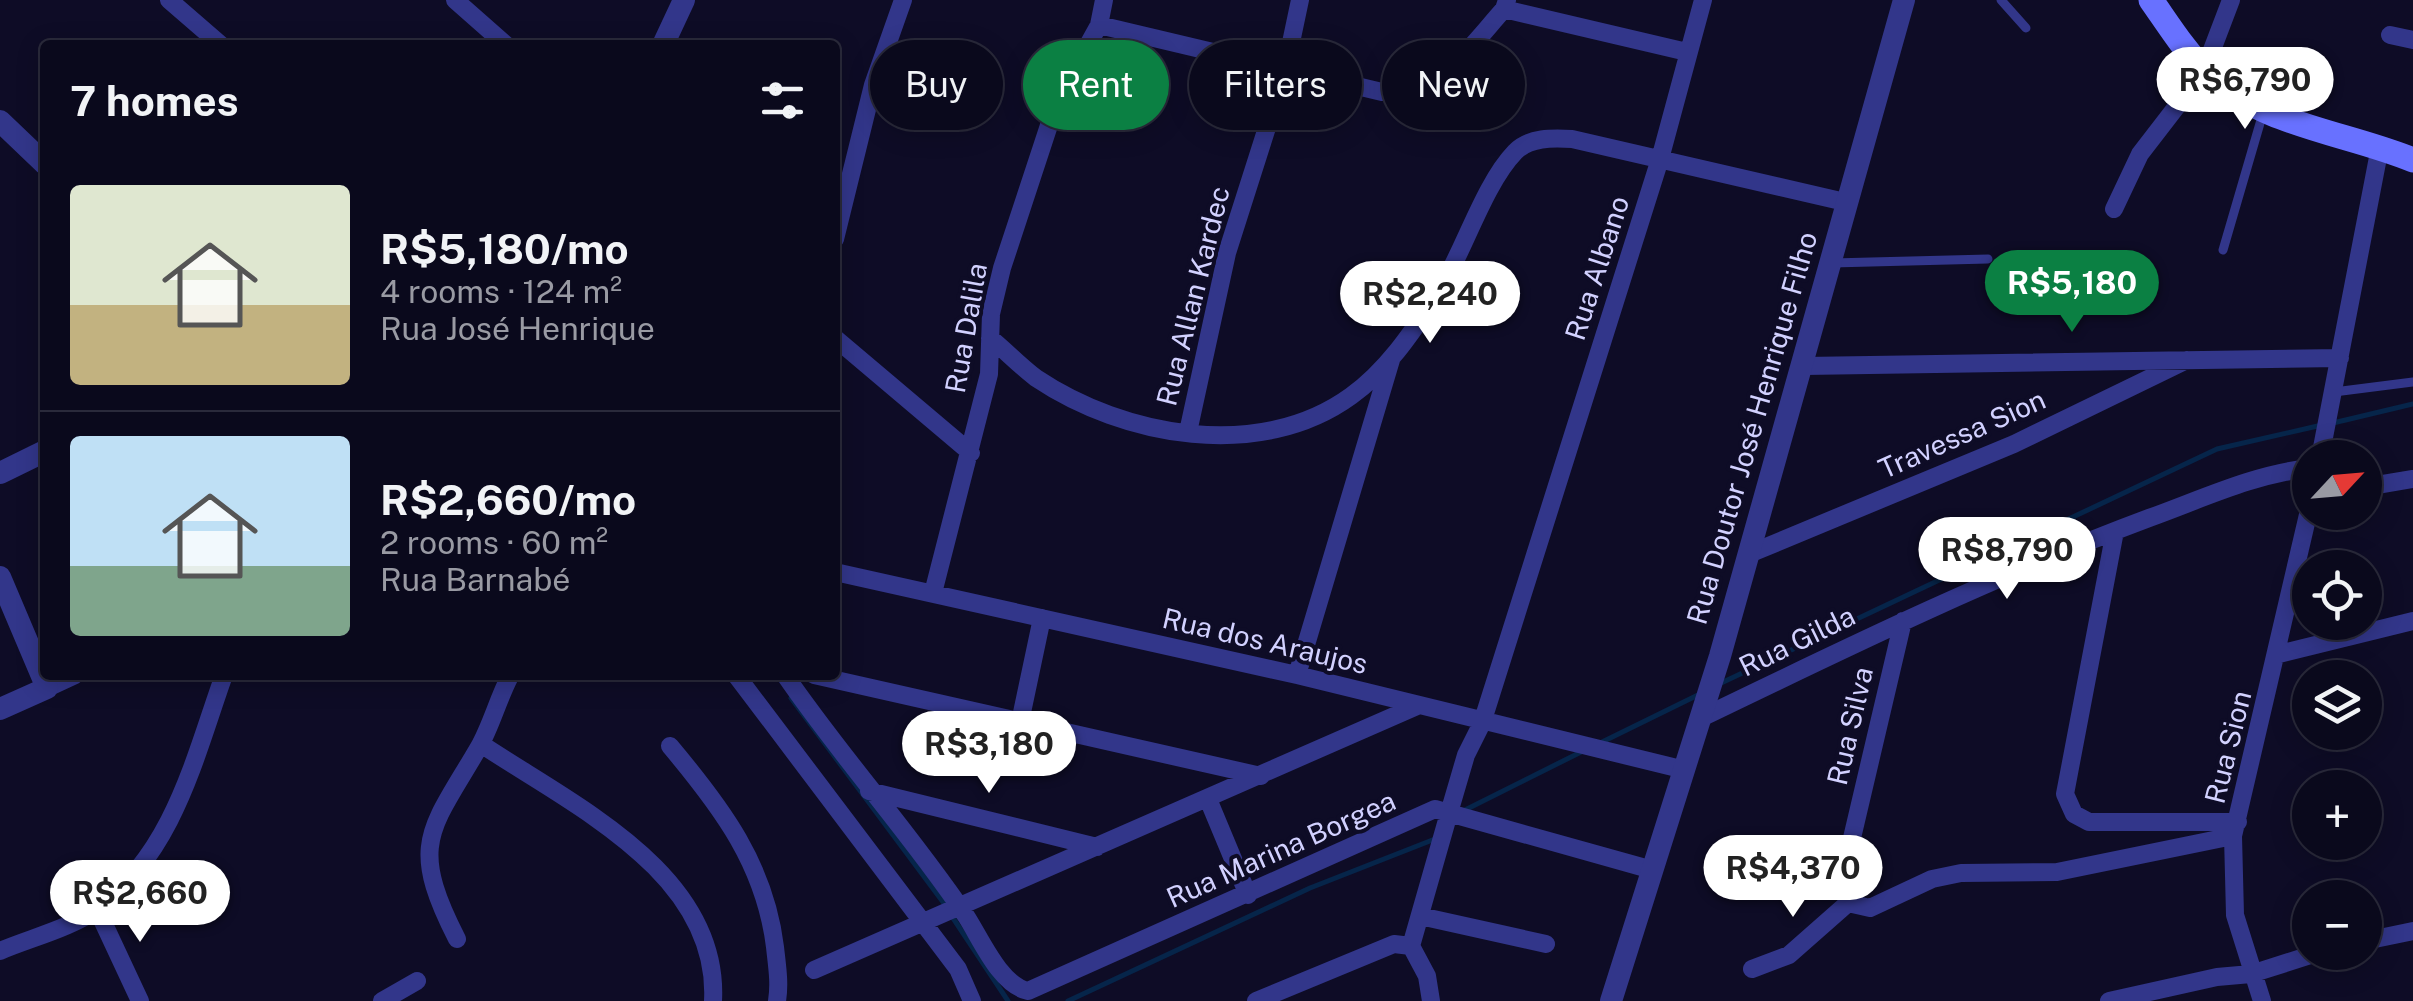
<!DOCTYPE html>
<html lang="en">
<head>
<meta charset="utf-8">
<style>
  body { margin:0; font-family:"Public Sans",sans-serif; background:#131225; color:#f1f3f6; height:100vh; display:flex; flex-direction:column; font-size:38px; white-space:nowrap }
  * { box-sizing:border-box; margin:0 }
  p { font-size:32px; color:#999aa3 }
  .icon { flex:none; width:55px; height:55px; fill:none; stroke:currentColor; stroke-width:2; stroke-linecap:round; stroke-linejoin:round }
  .map { position:relative; flex:1; overflow:hidden }
  .side { position:absolute; left:40px; top:40px; width:800px; height:640px; display:flex; flex-direction:column; background:#0a091c; border-radius:10px; box-shadow:0 5px 25px #0003,0 0 0 2px #2a2a3b }
  .side>* { flex:none }
  .top-card { position:absolute; left:870px; top:40px; width:950px; height:90px; display:flex; gap:20px }
  .needle { width:65px; rotate:64deg }
  .tools { position:absolute; left:2292px; top:440px; display:grid; gap:20px }
  .tools a { display:grid; place-items:center; width:90px; height:90px; border-radius:50%; background:#0a091c; box-shadow:0 5px 25px #0003,0 0 0 2px #2a2a3b; font-size:50px }
  .price { position:absolute; translate:-50% -85px; padding:0 22px; border-radius:35px; background:#fff; color:#222; font-size:32px; line-height:65px; filter:drop-shadow(0 2px 5px #0008) }
  .price::after { content:''; position:absolute; left:50%; top:60px; width:30px; height:22px; margin-left:-15px; background:inherit; clip-path:polygon(0 0,100% 0,50% 100%) }
  .price.current { background:#0b8043; color:#fff }
  ul { padding:0; list-style:none }
  li { display:flex; align-items:center; gap:30px; height:250px; padding:0 30px }
  li+li { border-top:2px solid #2a2a3b }
  li span { display:grid; place-items:center; flex:none; width:280px; height:200px; border-radius:10px; color:#555 }
  li>.icon { margin-inline-start:auto }
  span .icon { width:120px; height:120px; fill:#fffc; stroke-width:1 }
  li b { font-size:42px }
  h2 { display:flex; justify-content:space-between; align-items:center; height:120px; padding:0 30px; font-size:42px }
  .tag { padding:0 35px; border-radius:45px; background:#0a091c; box-shadow:0 5px 25px #0003,0 0 0 2px #2a2a3b; font-size:35px; line-height:90px }
  .tag.current { background:#0b8043; color:#fff }
  .map>svg:first-child { display:block }
  .lines { fill:none; stroke-linecap:round; stroke-linejoin:round }
  .stream { stroke:#06254a; stroke-width:5 }
  .service { stroke:#32368a; stroke-width:9 }
  .minor { stroke:#32368a; stroke-width:18 }
  .tertiary { stroke:#32368a; stroke-width:22 }
  .secondary { stroke:#6871ff; stroke-width:25 }
  .labels { text-anchor:middle; stroke-width:8; stroke-linejoin:round; paint-order:stroke }
  .street-label { font-size:28px; fill:#d2d1ff; stroke:#0e0c26 }
</style>
</head>
<body>
<div class="map">
<svg width="2413" height="1001" viewBox="0 0 2413 1001">
  <rect width="100%" height="100%" fill="#0e0c26"/>
  <g class="lines">
    <!-- stream -->
    <path class="stream" d="M2333 423 2413 404
      M1719 684 2217 449 2322 425
      M791 698 946 906
      M1598 744 1700 694
      M1459 813 1583 751
      M951 915 1008 1001
      M1068 1001 1310 888 1435 839"/>
    <!-- service -->
    <path class="service" d="M2001 0 2026 28
      M2223 250 2263 113
      M1832 263 1988 259
      M2334 392 2413 382"/>
    <!-- minor -->
    <path class="minor" d="M169 0 221 45
      M455 0 506 45
      M1504 9 1687 52
      M1099 25 1382 92C1446 86 1464 54 1504 9L1507 0
      M2390 35 2413 40
      M2114 209 2140 154 2204 71 2231 0
      M835 239 873 85 903 0
      M835 338 971 453
      M990 338C1005 350 1020 366 1036 378 1124 437 1260 462 1351 396 1386 371 1411 334 1435 298 1462 257 1483 185 1515 152 1529 137 1553 138 1572 139L1845 202
      M1804 366 2340 358
      M1188 432 1227 253 1285 71 1300 0
      M2320 458 2380 147
      M2365 487 2413 479
      M2115 531 2065 794 2074 814 2089 822H2238
      M1749 554 2014 444 2187 360
      M835 572 1297 675 1681 769
      M933 593 989 374 991 314 1002 268 1057 101 1099 25 1104 0
      M2279 654 2413 621
      M736 675 958 969 972 1001
      M785 675C842 758 910 833 966 916 981 939 1000 985 1028 991L1435 809 1449 813 1466 755 1482 723 1660 159 1703 0
      M814 675 1261 776
      M1297 675 1391 360
      M47 688 75 675
      M1701 718C1848 647 1996 575 2149 518 2202 499 2254 474 2310 468
      M1020 722 1042 618
      M481 744C572 805 720 873 713 1001
      M670 746C722 808 765 865 775 947 777 966 780 983 777 1001
      M869 791 1097 847
      M1208 799 1248 895
      M1848 903 1870 908 1932 879 1961 873 2057 872 2233 836
      M1848 903 1844 872 1903 621
      M97 909 140 1001
      M1420 916 1546 944
      M457 939C408 843 430 831 479 747 491 726 498 699 510 676
      M2365 941 2413 931
      M1411 946 1449 813 1649 869
      M0 951C30 938 72 928 98 908 174 851 194 759 224 675
      M1752 969 1789 955 1848 903
      M814 970 1417 706
      M382 1001 417 981
      M1256 1001 1394 944 1411 946 1427 976 1431 1001
      M2109 1001 2217 977 2251 974 2320 952
      M2262 1001 2235 915 2233 836 2310 506"/>
    <!-- tertiary -->
    <path class="tertiary" d="M663 45 684 0
      M0 121 45 164
      M0 473 45 451
      M0 577 47 688 0 709
      M1611 1001 1720 656 1904 0"/>
    <!-- secondary -->
    <path class="secondary" d="M2151 0C2168 24 2186 53 2208 74 2264 126 2345 132 2413 160"/>
  </g>
  <g class="labels">
    <!-- street labels -->
    <g class="street-label">
      <text transform="translate(1597 268) rotate(-72)" y="10">Rua Albano</text>
      <text transform="translate(1193 296) rotate(-76)" y="10">Rua Allan Kardec</text>
      <text transform="translate(966 328) rotate(-80)" y="10">Rua Dalila</text>
      <text transform="translate(1752 428) rotate(-74)" y="10">Rua Doutor José Henrique Filho</text>
      <text transform="translate(1962 434) rotate(-24)" y="10">Travessa Sion</text>
      <text transform="translate(1265 641) rotate(13)" y="10">Rua dos Araujos</text>
      <text transform="translate(1797 641) rotate(-26)" y="10">Rua Gilda</text>
      <text transform="translate(1850 726) rotate(-77)" y="10">Rua Silva</text>
      <text transform="translate(2228 747) rotate(-76)" y="10">Rua Sion</text>
      <text transform="translate(1281 849) rotate(-24)" y="10">Rua Marina Borgea</text>
    </g>
  </g>
</svg>
<div class="tools">
<a><svg class="needle" viewBox="-14 -14 28 28"><path d="M0-13l5 13h-10z" fill="#e53935"/><path d="M0 13l5-13h-10z" fill="#999aa3"/></svg></a>
<a><svg class="icon" aria-label="locate" viewBox="0 0 24 24"><circle cx="12" cy="12" r="6"/><path d="M12 2v4M12 18v4M2 12h4M18 12h4"/></svg></a>
<a><svg class="icon" aria-label="layers" viewBox="0 0 24 24"><path d="M12 4l9 5-9 5-9-5zM3 14l9 5 9-5"/></svg></a>
<a>+</a>
<a>−</a>
</div>
<b class="price" style="left:2245px;top:132px">R$6,790</b>
<b class="price current" style="left:2072px;top:335px">R$5,180</b>
<b class="price" style="left:1430px;top:346px">R$2,240</b>
<b class="price" style="left:2007px;top:602px">R$8,790</b>
<b class="price" style="left:989px;top:796px">R$3,180</b>
<b class="price" style="left:1793px;top:920px">R$4,370</b>
<b class="price" style="left:140px;top:945px">R$2,660</b>
<div class="top-card">
<a class="tag">Buy</a>
<a class="tag current">Rent</a>
<a class="tag">Filters</a>
<a class="tag">New</a>
</div>
<section class="side">
<h2>7 homes<svg class="icon" aria-label="filters" viewBox="0 0 24 24"><path d="M4 7h16M4 17h16"/><circle cx="9" cy="7" r="2"/><circle cx="15" cy="17" r="2"/></svg></h2>
<ul>
<li><span style="background:linear-gradient(#dfe7d0 60%,#c2b280 0)"><svg class="icon" aria-label="home" viewBox="0 0 24 24"><path d="M3 11l9-7 9 7M6 9v11h12V9"/></svg></span><div><b>R$5,180/mo</b><p>4 rooms · 124 m²</p><p>Rua José Henrique</p></div></li>
<li><span style="background:linear-gradient(#bfe0f5 65%,#7fa58c 0)"><svg class="icon" aria-label="home" viewBox="0 0 24 24"><path d="M3 11l9-7 9 7M6 9v11h12V9"/></svg></span><div><b>R$2,660/mo</b><p>2 rooms · 60 m²</p><p>Rua Barnabé</p></div></li>
</ul>
</section>
</div>
</body>
</html>
